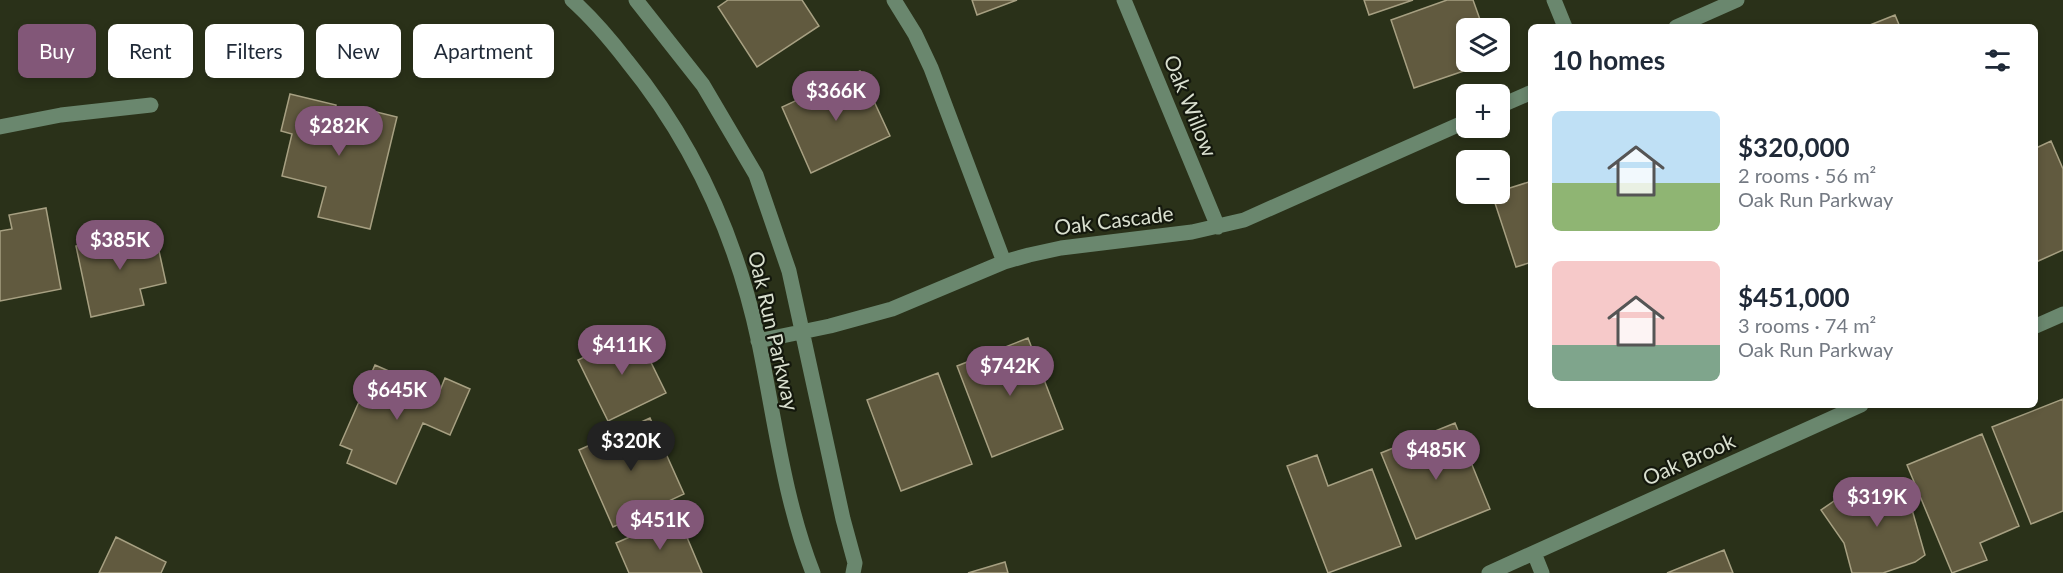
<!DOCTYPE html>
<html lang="en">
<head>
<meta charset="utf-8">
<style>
  body { margin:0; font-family:Lato,sans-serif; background:#f2f2f3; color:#1f2937; height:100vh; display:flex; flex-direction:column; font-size:22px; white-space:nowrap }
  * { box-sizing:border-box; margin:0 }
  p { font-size:20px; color:#747a83 }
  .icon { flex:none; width:33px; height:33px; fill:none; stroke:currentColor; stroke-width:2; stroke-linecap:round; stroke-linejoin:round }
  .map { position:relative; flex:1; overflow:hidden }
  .sheet { position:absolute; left:1528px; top:24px; width:510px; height:384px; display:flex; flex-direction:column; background:#fff; border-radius:9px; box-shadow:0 3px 9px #0003 }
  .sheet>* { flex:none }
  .guide { position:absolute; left:18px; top:24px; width:570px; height:54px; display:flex; gap:12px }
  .buttons { position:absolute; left:1456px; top:18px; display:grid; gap:12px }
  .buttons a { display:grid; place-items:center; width:54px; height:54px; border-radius:9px; background:#fff; box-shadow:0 3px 9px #0003; font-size:30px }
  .price { position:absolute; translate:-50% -51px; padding:0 14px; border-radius:21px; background:#825778; color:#fff; font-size:20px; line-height:39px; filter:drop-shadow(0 2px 3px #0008) }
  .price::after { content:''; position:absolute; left:50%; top:36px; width:18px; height:14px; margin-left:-9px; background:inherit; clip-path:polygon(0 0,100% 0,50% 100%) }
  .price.selected { background:#222; color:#fff }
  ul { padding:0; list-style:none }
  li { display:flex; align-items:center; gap:18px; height:150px; padding:0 24px }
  li span { display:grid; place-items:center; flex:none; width:168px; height:120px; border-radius:9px; color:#555 }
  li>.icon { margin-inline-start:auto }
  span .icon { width:72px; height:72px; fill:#fffc; stroke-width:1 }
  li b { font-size:26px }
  h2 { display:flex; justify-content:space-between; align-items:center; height:72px; padding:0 24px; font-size:26px }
  .chip { padding:0 21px; border-radius:9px; background:#fff; box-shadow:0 3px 9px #0003; font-size:21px; line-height:54px }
  .chip.selected { background:#825778; color:#fff }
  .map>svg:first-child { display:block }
  .building { fill:#615a3f; stroke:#a7a082; stroke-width:1.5 }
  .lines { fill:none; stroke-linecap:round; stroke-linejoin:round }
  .minor { stroke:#6a876e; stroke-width:15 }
  .labels { text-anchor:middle; stroke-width:4.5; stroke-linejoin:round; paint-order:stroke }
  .street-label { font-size:21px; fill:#dae0d0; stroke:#14180d }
</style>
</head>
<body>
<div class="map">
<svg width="2063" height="573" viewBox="0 0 2063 573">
  <rect width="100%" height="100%" fill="#2a3119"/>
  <!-- building -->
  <path class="building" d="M728 0H802L819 26 757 67 718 7Z
    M972 0H1017L977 15Z
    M1364 0H1413L1369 15Z
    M1447 0H1473L1483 28H1467V62H1490L1414 88 1391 20Z
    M1895 15 1900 27H1865Z
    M860 71 890 136 811 173 782 107Z
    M290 94 336 105 335 113 358 119 360 108 397 117 370 229 318 217 326 187 282 176 292 134 281 131Z
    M2051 141 2063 169V250L2036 262V148Z
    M1532 181V262L1516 267 1492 194H1500V191Z
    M46 208 61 289 0 301V231L12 229 9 215Z
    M154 228 166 283 140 289 144 305 91 317 76 246Z
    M636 332 666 393 608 421 578 360Z
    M1028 338 1063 429 992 457 957 366Z
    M375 365 439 393 445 378 470 389 450 435 423 423 396 484 347 463 352 450 340 445Z
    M938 373 972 464 901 491 867 400Z
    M2063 399V511L2031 524 1992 427Z
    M650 418 684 494 613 527 579 450Z
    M1455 423 1490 509 1416 539 1381 453Z
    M1982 434 2019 526 1980 543 1987 560 1952 573 1907 465Z
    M1317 455 1328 486 1372 469 1401 546 1328 573 1287 466Z
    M1903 478 1925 555 1915 562 1883 573H1852L1844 543 1821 510 1840 497Z
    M678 516 702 573H629L616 543Z
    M116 537 166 562 161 573H99Z
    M1724 550 1733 573H1667Z
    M1005 562 1008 573H968Z"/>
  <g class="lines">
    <!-- minor -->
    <path class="minor" d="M572 0C592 18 610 39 627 61 694 143 737 239 759 343 775 420 784 499 813 573
      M636 0 703 85 756 175 789 271 843 519 855 563 853 573
      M894 0 915 34 931 68 1004 262
      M1124 0 1218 227
      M1554 0 1565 27
      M1676 27 1737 0
      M1500 106 1532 92
      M0 127 61 115 151 105
      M2036 326 2063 314
      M758 341 830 326 892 309 1004 262 1029 255 1061 248 1192 232 1244 220 1467 121
      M1534 553 1542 573
      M1489 573 1861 405"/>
  </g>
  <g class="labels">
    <!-- street labels -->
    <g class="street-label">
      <text transform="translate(1190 106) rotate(68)" y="7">Oak Willow</text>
      <text transform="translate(1114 221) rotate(-7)" y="7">Oak Cascade</text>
      <text transform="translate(773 331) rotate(77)" y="7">Oak Run Parkway</text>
      <text transform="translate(1689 460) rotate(-24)" y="7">Oak Brook</text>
    </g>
  </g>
</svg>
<div class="buttons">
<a><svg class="icon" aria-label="layers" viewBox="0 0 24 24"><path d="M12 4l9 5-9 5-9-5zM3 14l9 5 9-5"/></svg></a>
<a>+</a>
<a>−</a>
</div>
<b class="price" style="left:836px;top:122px">$366K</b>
<b class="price" style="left:339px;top:157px">$282K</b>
<b class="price" style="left:120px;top:271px">$385K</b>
<b class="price" style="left:622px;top:376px">$411K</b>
<b class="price" style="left:1010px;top:397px">$742K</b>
<b class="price" style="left:397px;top:421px">$645K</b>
<b class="price selected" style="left:631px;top:472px">$320K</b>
<b class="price" style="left:1436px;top:481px">$485K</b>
<b class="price" style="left:1877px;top:528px">$319K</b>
<b class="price" style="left:660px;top:551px">$451K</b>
<div class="guide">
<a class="chip selected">Buy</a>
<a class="chip">Rent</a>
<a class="chip">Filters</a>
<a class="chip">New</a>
<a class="chip">Apartment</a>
</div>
<section class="sheet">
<h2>10 homes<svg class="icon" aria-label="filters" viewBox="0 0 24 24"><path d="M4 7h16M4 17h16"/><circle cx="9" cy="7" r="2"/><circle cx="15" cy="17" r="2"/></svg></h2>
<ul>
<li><span style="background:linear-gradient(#bfe0f5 60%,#8fb573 0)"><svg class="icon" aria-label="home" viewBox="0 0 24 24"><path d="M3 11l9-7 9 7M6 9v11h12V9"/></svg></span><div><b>$320,000</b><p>2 rooms · 56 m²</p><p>Oak Run Parkway</p></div></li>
<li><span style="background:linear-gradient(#f6c9c9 70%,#7fa58c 0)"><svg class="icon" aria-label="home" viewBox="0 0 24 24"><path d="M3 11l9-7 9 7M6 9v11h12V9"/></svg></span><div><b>$451,000</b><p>3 rooms · 74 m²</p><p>Oak Run Parkway</p></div></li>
</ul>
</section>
</div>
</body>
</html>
